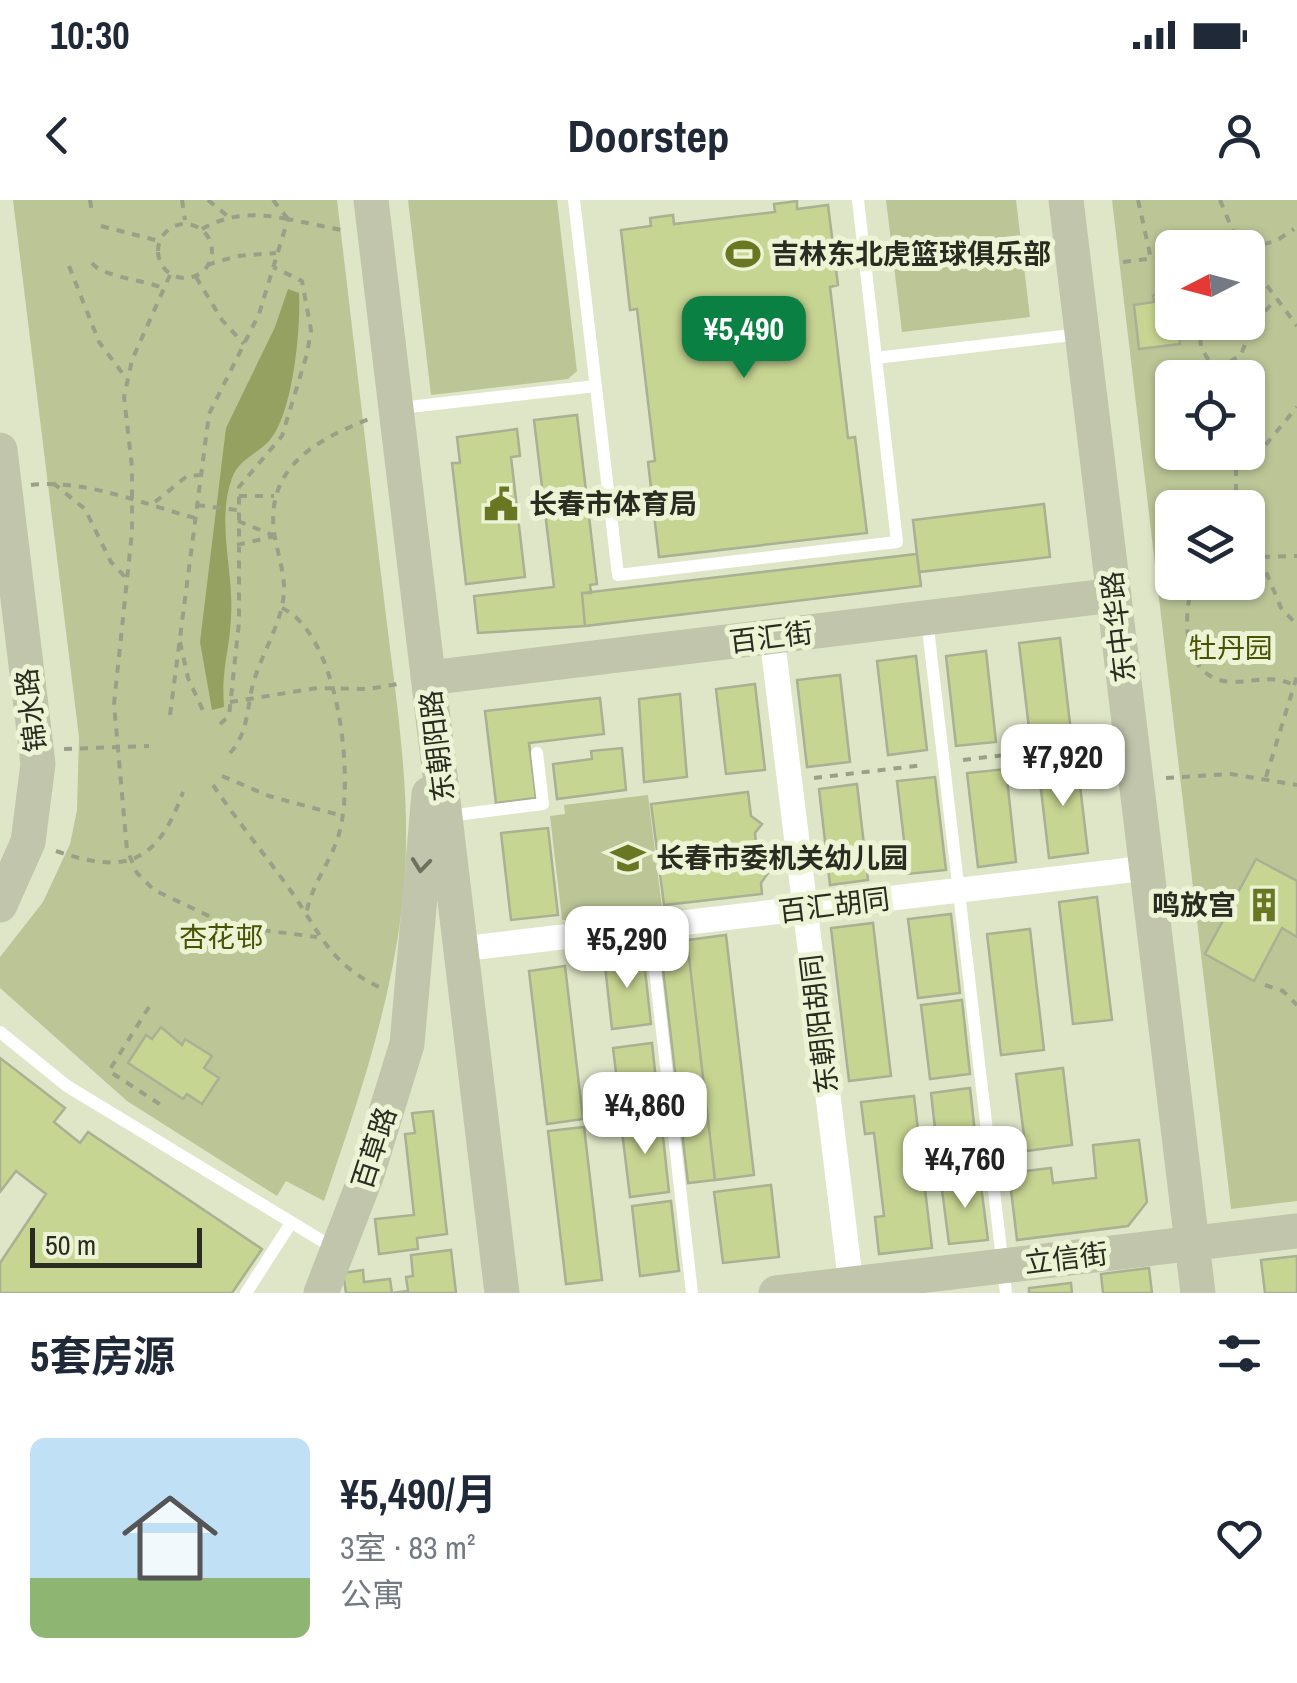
<!DOCTYPE html>
<html lang="zh">
<head>
<meta charset="utf-8">
<style>
  body { margin:0; font-family:"Archivo Narrow","Noto Sans SC",sans-serif; background:#f2f2f3; color:#1f2937; height:100vh; display:flex; flex-direction:column; font-size:38px; white-space:nowrap }
  * { box-sizing:border-box; margin:0 }
  p { font-size:32px; color:#747a83 }
  .icon { flex:none; width:55px; height:55px; fill:none; stroke:currentColor; stroke-width:2; stroke-linecap:round; stroke-linejoin:round }
  .map { position:relative; height:1093px; overflow:hidden }
  .panel { display:flex; flex-direction:column; background:#fff; flex:1 }
  .panel>* { flex:none }
  .needle { width:65px; rotate:264deg }
  .buttons { position:absolute; left:1155px; top:30px; display:grid; gap:20px }
  .buttons a { display:grid; place-items:center; width:110px; height:110px; border-radius:15px; background:#fff; box-shadow:0 2px 8px #0004; font-size:50px }
  .scale { position:absolute; left:30px; bottom:25px; width:172px; box-sizing:border-box; padding-left:10px; border:5px solid #2a2c21; border-top:0; font-size:28px; line-height:35px; white-space:nowrap; color:#2a2c21; -webkit-text-stroke:8px #edf4d5; paint-order:stroke }
  .price { position:absolute; translate:-50% -85px; padding:0 22px; border-radius:20px; background:#fff; color:#222; font-size:32px; line-height:65px; filter:drop-shadow(0 2px 5px #0008) }
  .price::after { content:''; position:absolute; left:50%; top:60px; width:30px; height:22px; margin-left:-15px; background:inherit; clip-path:polygon(0 0,100% 0,50% 100%) }
  .price.on { background:#0b8043; color:#fff }
  ul { padding:0; list-style:none }
  li { display:flex; align-items:center; gap:30px; height:250px; padding:0 30px }
  li+li { border-top:2px solid #e0e1e3 }
  li span { display:grid; place-items:center; flex:none; width:280px; height:200px; border-radius:15px; color:#555 }
  li>.icon { margin-inline-start:auto }
  span .icon { width:120px; height:120px; fill:#fffc; stroke-width:1 }
  li b { font-size:42px }
  h2 { display:flex; justify-content:space-between; align-items:center; height:120px; padding:0 30px; font-size:42px }
  .status { display:flex; justify-content:space-between; align-items:center; height:70px; padding:0 50px; background:#fff; direction:ltr }
  .status svg { height:28px; fill:currentColor }
  header { display:flex; justify-content:space-between; align-items:center; height:130px; padding:0 30px; background:#fff; font-size:45px; font-weight:800 }
  .map>svg:first-child { display:block }
  .green { fill:#bbc596; fill-rule:evenodd }
  .water { fill:#95a160 }
  .building { fill:#c7d592; stroke:#a9b093; stroke-width:2.5 }
  .lines { fill:none; stroke-linecap:round; stroke-linejoin:round }
  .path { stroke:#9a9f88; stroke-width:4; stroke-dasharray:8 8; stroke-linecap:butt }
  .lane { stroke:#fff; stroke-width:12 }
  .street { stroke:#fff; stroke-width:25 }
  .secondary { stroke:#c0c5ab; stroke-width:35 }
  .oneway { stroke:#6e715f }
  .labels { text-anchor:middle; stroke-width:10; stroke-linejoin:round; paint-order:stroke }
  .poi-label { font-size:28px; font-weight:bold; fill:#2a2c21; stroke:#edf4d5; text-anchor:start }
  .street-label { font-size:28px; fill:#2a2c21; stroke:#edf4d5 }
  .park-label { font-size:28px; fill:#495303; stroke:#edf4d5 }
</style>
</head>
<body>
<div class="status"><b>10:30</b><svg viewBox="0 0 49 12"><path d="M0 12V9h3v3zM5 12V6h3v6zM10 12V3h3v9zM15 12V0h3v12zM26 1h20v11H26zM47 4h2v5h-2z"/></svg></div>
<header><svg class="icon" aria-label="back" viewBox="0 0 24 24"><path d="M15 5l-7 7 7 7"/></svg>Doorstep<svg class="icon" aria-label="person" viewBox="0 0 24 24"><circle cx="12" cy="8" r="4"/><path d="M4 21q1-7 8-7t8 7"/></svg></header>
<div class="map">
<svg width="1297" height="1093" viewBox="0 0 1297 1093">
  <rect width="100%" height="100%" fill="#dfe6c8"/>
  <!-- green -->
  <path class="green" d="M13 0H337C353 133 368 266 384 399 395 494 412 590 404 686 395 794 359 899 324 1001L286 981 277 996 127 901 0 788V757L43 702 70 644 77 610 79 537Z
    M408 0H557L577 171 568 179 431 195Z
    M886 0H1016L1030 117 902 132Z
    M1112 0H1297V1001L1231 1009ZM1172 48H1248V122H1172ZM1172 178H1248V252H1172ZM1172 308H1248V382H1172Z
    M648 595 662 708 562 720 550 616 565 614 564 605Z"/>
  <!-- water -->
  <path class="water" d="M288 89 299 93C301 127 293 215 269 241 257 254 238 260 232 278 216 322 234 371 231 416 230 450 221 468 224 507L212 510 200 442 226 228 275 127Z"/>
  <!-- building -->
  <path class="building" d="M797 1V9L828 5 838 85 830 87 848 238 855 237 867 333 659 357 648 262 655 261 637 109 630 110 621 30 651 26 650 18 673 15 674 24 775 12 774 4Z
    M1172 92V122H1177L1180 144 1139 149 1134 105 1154 102 1153 95Z
    M577 215 597 384 590 385 591 393H582L585 426 478 433 474 396 554 387 534 220Z
    M517 229 520 256 511 257 525 377 466 384 452 263H460L457 237Z
    M1044 304 1050 357 919 372 913 320Z
    M917 354 921 386 585 426 582 393Z
    M1060 438 1071 532 1030 537 1019 443Z
    M986 451 996 542 956 546 946 456Z
    M916 456 927 550 888 555 877 461Z
    M840 475 850 562 807 567 797 480Z
    M755 484 765 570 726 574 716 489Z
    M680 494 687 577 644 582 639 499Z
    M600 498 604 534 529 543 536 598 496 603 485 511Z
    M622 548 626 590 557 599 553 564 592 559 591 551Z
    M1077 560 1088 653 1049 658 1038 564Z
    M1006 569 1016 662 978 667 967 573Z
    M935 577 946 670 908 674 897 581Z
    M857 584 868 680 830 685 819 589Z
    M748 592 751 616 762 624 755 633 758 665 768 673 761 683 762 694 664 705 651 604Z
    M548 628 558 715 511 720 501 633Z
    M1256 659 1297 681V737L1282 728 1254 781 1205 754Z
    M1097 697 1112 820 1073 824 1059 702Z
    M951 714 960 793 918 798 908 719Z
    M873 723 891 876 849 881 831 728Z
    M1030 729 1044 850 1001 855 987 734Z
    M726 735 754 975 715 980 687 740Z
    M687 740 715 980 688 983 660 743Z
    M643 752 651 824 612 829 604 757Z
    M565 766 583 919 547 924 529 771Z
    M962 800 970 874 930 879 921 805Z
    M161 827 182 845 185 839 212 856 204 868 219 878 202 904 187 894 183 899 128 863 146 835 152 839Z
    M652 843 659 909 621 913 613 848Z
    M0 858 65 908 54 922 80 943 88 932 262 1049 232 1093H0V1063L46 994 16 971 0 992Z
    M1063 868 1072 945 1026 951 1016 874Z
    M970 888 980 978 941 982 931 893Z
    M914 896 932 1048 879 1054 875 1017 884 1016 874 933 865 934 861 902Z
    M433 911 447 1034 417 1038 418 1049 379 1054 375 1019 414 1015 405 934 415 933 412 913Z
    M661 918 669 992 630 997 621 923Z
    M584 927 602 1080 566 1084 548 931Z
    M1139 940 1147 1002 1128 1026 1017 1040 1009 973 1051 968 1053 983 1096 978 1093 945Z
    M980 978 988 1040 949 1044 941 982Z
    M771 985 779 1057 723 1063 714 992Z
    M671 1001 679 1071 640 1076 632 1006Z
    M451 1050 456 1093H346L343 1073 363 1070 364 1082 390 1079 392 1093 408 1091 406 1077 413 1076 411 1055Z
    M1297 1056V1093H1265L1261 1060Z
    M1149 1068 1152 1093H1103L1101 1074Z
    M1071 1083 1072 1093H1029V1088Z"/>
  <g class="lines">
    <!-- path -->
    <path class="path" d="M90 0 92 13
      M182 0 185 20
      M208 0 230 18
      M273 0 288 19
      M1138 0 1151 59
      M1220 0 1240 48
      M158 51a27 27 0 1 1 54 0a27 27 0 1 1-54 0Z
      M101 26 159 41
      M202 29C230 13 257 13 288 19
      M1248 48 1276 41 1294 29
      M1248 60 1297 126
      M1123 62 1172 56
      M92 63C101 76 142 80 160 87
      M207 65 237 56 276 53
      M69 66 99 142 126 178
      M170 75 132 160 124 197 132 267V332L114 504 127 650 137 673 154 690 230 726 317 737
      M196 77 222 120 244 144
      M1199 122 1201 147 1214 170
      M1202 178 1241 155 1252 126 1276 99
      M1221 252 1236 264
      M53 283 85 309 111 362 128 380
      M31 285C86 279 143 304 195 318
      M239 296H274
      M155 302 187 276 200 275
      M197 305 237 310
      M1236 308V264L1258 254 1297 207
      M238 321 275 336
      M1248 328 1281 408 1297 425
      M237 345 275 336
      M1262 357 1297 356
      M1193 382C1182 418 1182 481 1233 482 1256 482 1270 474 1294 485
      M282 408C339 435 354 575 340 630 333 660 310 685 306 716
      M180 442 188 478 204 513
      M230 502 317 488 368 489 398 484
      M170 515 209 214 259 114 288 19 346 31
      M220 524 229 516 239 422V287L282 236 307 154 311 130 302 81 273 67
      M64 549 149 546
      M230 553C247 535 247 511 252 488 260 455 281 427 284 393 285 373 277 352 274 332 266 267 316 240 369 219
      M963 560 1103 543
      M222 576 269 596 343 616
      M1266 577 1297 476
      M814 578 924 565
      M1166 578 1231 574 1297 585
      M213 585C238 622 267 657 293 694 323 738 331 765 383 789
      M56 651C126 675 157 664 183 592
      M1265 785 1283 791 1297 805
      M149 807 109 871 161 905"/>
    <!-- lane -->
    <path class="lane" d="M574 0 618 375 897 342 858 0
      M876 158 1080 134
      M400 208 596 186
      M927 420 1006 1093
      M448 616 543 604 537 553
      M650 726 692 1093
      M0 832 67 886 337 1050
      M246 1093 291 1023"/>
    <!-- street -->
    <path class="street" d="M772 437 852 1093
      M461 749 1147 668"/>
    <!-- secondary -->
    <path class="secondary" d="M371 0 502 1093
      M1066 0 1198 1093
      M0 250 38 564 28 642 0 705
      M428 478 1114 395
      M321 1093 367 974 407 844 429 594
      M776 1093 1297 1031"/>
  </g>
  <!-- one-way arrows -->
  <defs><path id="oneway-chevron" d="M-2-3.5L2.5 0L-2 3.5" fill="none" stroke-width="1.6" stroke-linecap="round" stroke-linejoin="round" transform="scale(2.5)"/></defs>
  <use class="oneway" href="#oneway-chevron" transform="translate(421 665) rotate(96)"/>
  <!-- icons -->
  <defs>
    <g id="stadium-bare" transform="scale(2.7)"><path d="M0-5a6.5 5 0 1 0 0 10a6.5 5 0 1 0 0-10ZM-3.5-1.8h7v3.6h-7Z" fill="#697622" stroke="#edf4d5" stroke-width="2.5" paint-order="stroke"/></g>
    <g id="civic-bare" transform="scale(2.7)"><path d="M-.6-6.5H3V-4.5H.6V-3L4-1V1h2V6H-6V1h2V-1L-.6-3ZM-1.2 2.5V6h2.4V2.5Z" fill="#697622" stroke="#edf4d5" stroke-width="2.5" paint-order="stroke"/></g>
    <g id="school-bare" transform="scale(2.7)"><path d="M0-5L7-2L0 1L-7-2ZM-4 1L0 2.5L4 1V4Q0 6-4 4Z" fill="#697622" stroke="#edf4d5" stroke-width="2.5" paint-order="stroke"/></g>
    <g id="building-bare" transform="scale(2.7)"><path d="M-4-6H4V6H1V3H-1V6H-4ZM-2.5-4.3h1.7v1.8h-1.7ZM.8-4.3h1.7v1.8H.8ZM-2.5-1h1.7V.8h-1.7ZM.8-1h1.7V.8H.8Z" fill="#697622" stroke="#edf4d5" stroke-width="2.5" paint-order="stroke"/></g>
  </defs>
  <g fill-rule="evenodd">
    <use href="#stadium-bare" x="743" y="54"/>
    <use href="#civic-bare" x="501" y="304"/>
    <use href="#school-bare" x="628" y="658"/>
    <use href="#building-bare" x="1264" y="705"/>
  </g>
  <g class="labels">
    <!-- poi labels -->
    <g class="poi-label">
      <text x="771" y="64">吉林东北虎篮球俱乐部</text>
      <text x="529" y="314">长春市体育局</text>
      <text x="656" y="668">长春市委机关幼儿园</text>
      <text x="1236" y="715" text-anchor="end">鸣放宫</text>
    </g>
    <!-- street labels -->
    <g class="street-label">
      <text transform="translate(1118 427) rotate(-97)" y="10">东中华路</text>
      <text transform="translate(771 437) rotate(-7)" y="10">百汇街</text>
      <text transform="translate(31 510) rotate(-97)" y="10">锦水路</text>
      <text transform="translate(437 546) rotate(-97)" y="10">东朝阳路</text>
      <text transform="translate(834 705) rotate(-7)" y="10">百汇胡同</text>
      <text transform="translate(819 824) rotate(-97)" y="10">东朝阳胡同</text>
      <text transform="translate(374 948) rotate(-72)" y="10">百草路</text>
      <text transform="translate(1066 1058) rotate(-7)" y="10">立信街</text>
    </g>
    <!-- park labels -->
    <g class="park-label">
      <text x="1231" y="458">牡丹园</text>
      <text x="221" y="747">杏花邨</text>
    </g>
  </g>
</svg>
<div class="buttons">
<a><svg class="needle" viewBox="-14 -14 28 28"><path d="M0-13l5 13h-10z" fill="#e53935"/><path d="M0 13l5-13h-10z" fill="#747a83"/></svg></a>
<a><svg class="icon" aria-label="locate" viewBox="0 0 24 24"><circle cx="12" cy="12" r="6"/><path d="M12 2v4M12 18v4M2 12h4M18 12h4"/></svg></a>
<a><svg class="icon" aria-label="layers" viewBox="0 0 24 24"><path d="M12 4l9 5-9 5-9-5zM3 14l9 5 9-5"/></svg></a>
</div>
<div class="scale">50 m</div>
<b class="price on" style="left:744px;top:181px">¥5,490</b>
<b class="price" style="left:1063px;top:609px">¥7,920</b>
<b class="price" style="left:627px;top:791px">¥5,290</b>
<b class="price" style="left:645px;top:957px">¥4,860</b>
<b class="price" style="left:965px;top:1011px">¥4,760</b>
</div>
<section class="panel">
<h2>5套房源<svg class="icon" aria-label="filters" viewBox="0 0 24 24"><path d="M4 7h16M4 17h16"/><circle cx="9" cy="7" r="2"/><circle cx="15" cy="17" r="2"/></svg></h2>
<ul>
<li><span style="background:linear-gradient(#bfe0f5 70%,#8fb573 0)"><svg class="icon" aria-label="home" viewBox="0 0 24 24"><path d="M3 11l9-7 9 7M6 9v11h12V9"/></svg></span><div><b>¥5,490/月</b><p>3室 · 83 m²</p><p>公寓</p></div><svg class="icon" aria-label="heart" viewBox="0 0 24 24"><path d="M12 20l-8-8c-3-5 5-10 8-4 3-6 11-1 8 4z"/></svg></li>
</ul>
</section>
</body>
</html>
